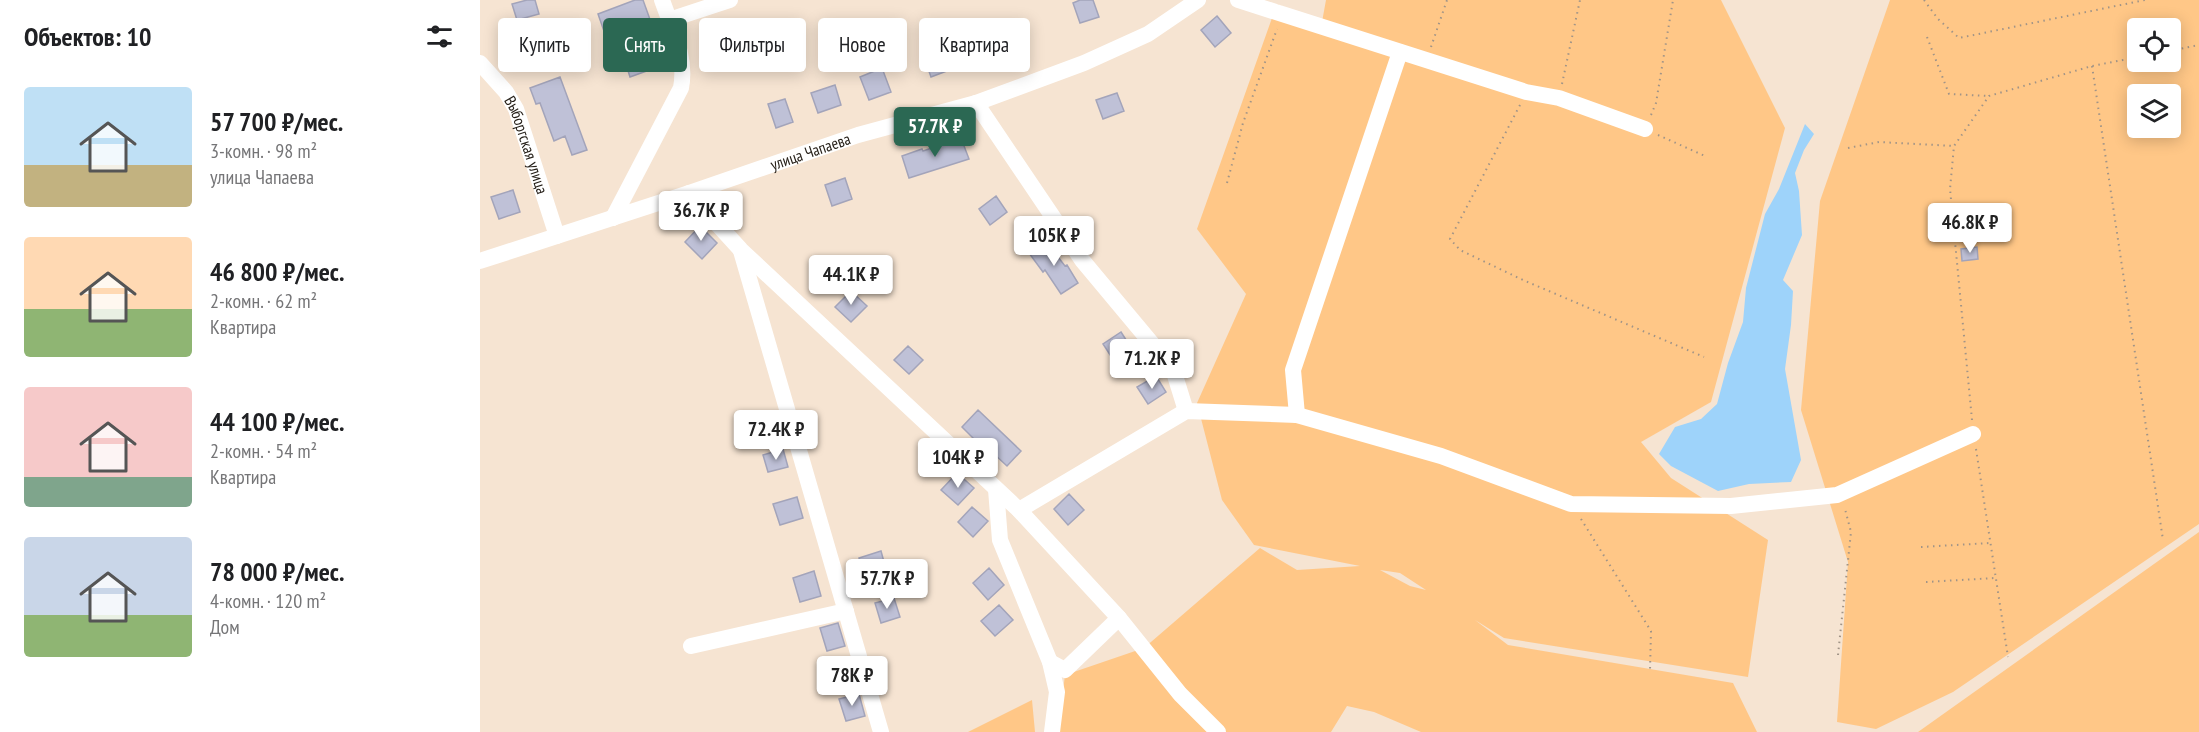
<!DOCTYPE html>
<html lang="ru">
<head>
<meta charset="utf-8">
<style>
  body { margin:0; font-family:"PT Sans Narrow",sans-serif; background:#f6f6f6; color:#202124; height:100vh; display:flex; flex-direction:column; font-size:22px; white-space:nowrap }
  * { box-sizing:border-box; margin:0 }
  p { font-size:20px; color:#757577 }
  .icon { flex:none; width:33px; height:33px; fill:none; stroke:currentColor; stroke-width:2; stroke-linecap:round; stroke-linejoin:round }
  .map { position:relative; flex:1; overflow:hidden }
  .panel { display:flex; flex-direction:column; background:#fff; width:480px }
  .panel>* { flex:none }
  .guide { position:absolute; left:18px; top:18px; width:570px; height:54px; display:flex; gap:12px }
  .fabs { position:absolute; left:1647px; top:18px; display:grid; gap:12px }
  .fabs a { display:grid; place-items:center; width:54px; height:54px; border-radius:6px; background:#fff; box-shadow:0 3px 15px #0003; font-size:30px }
  .price { position:absolute; translate:-50% -51px; padding:0 14px; border-radius:6px; background:#fff; color:#222; font-size:20px; line-height:39px; filter:drop-shadow(0 2px 3px #0008) }
  .price::after { content:''; position:absolute; left:50%; top:36px; width:18px; height:14px; margin-left:-9px; background:inherit; clip-path:polygon(0 0,100% 0,50% 100%) }
  .price.active { background:#2b6853; color:#fff }
  ul { padding:0; list-style:none }
  li { display:flex; align-items:center; gap:18px; height:150px; padding:0 24px }
  li span { display:grid; place-items:center; flex:none; width:168px; height:120px; border-radius:6px; color:#555 }
  li>.icon { margin-inline-start:auto }
  span .icon { width:72px; height:72px; fill:#fffc; stroke-width:1 }
  li b { font-size:26px }
  h2 { display:flex; justify-content:space-between; align-items:center; height:72px; padding:0 24px; font-size:26px }
  .tag { padding:0 21px; border-radius:6px; background:#fff; box-shadow:0 3px 15px #0003; font-size:21px; line-height:54px }
  .tag.active { background:#2b6853; color:#fff }
  main { display:flex; flex:1; min-height:0 }
  .map>svg:first-child { display:block }
  .green { fill:#ffc787; fill-rule:evenodd }
  .water { fill:#9ed3fa }
  .building { fill:#bfc1d7; stroke:#a3a4ba; stroke-width:1.5 }
  .lines { fill:none; stroke-linecap:round; stroke-linejoin:round }
  .path { stroke:#a19487; stroke-width:2; stroke-dasharray:1.5 4.5; stroke-linecap:butt }
  .minor { stroke:#fff; stroke-width:16 }
  .labels { text-anchor:middle; stroke-width:6; stroke-linejoin:round; paint-order:stroke }
  .street-label { font-size:16px; fill:#262019; stroke:#f6e4d2 }
</style>
</head>
<body>
<main>
<section class="panel">
<h2>Объектов: 10<svg class="icon" aria-label="filters" viewBox="0 0 24 24"><path d="M4 7h16M4 17h16"/><circle cx="9" cy="7" r="2"/><circle cx="15" cy="17" r="2"/></svg></h2>
<ul>
<li><span style="background:linear-gradient(#bfe0f5 65%,#c2b280 0)"><svg class="icon" aria-label="home" viewBox="0 0 24 24"><path d="M3 11l9-7 9 7M6 9v11h12V9"/></svg></span><div><b>57 700 ₽/мес.</b><p>3-комн. · 98 m²</p><p>улица Чапаева</p></div></li>
<li><span style="background:linear-gradient(#ffd9b3 60%,#8fb573 0)"><svg class="icon" aria-label="home" viewBox="0 0 24 24"><path d="M3 11l9-7 9 7M6 9v11h12V9"/></svg></span><div><b>46 800 ₽/мес.</b><p>2-комн. · 62 m²</p><p>Квартира</p></div></li>
<li><span style="background:linear-gradient(#f6c9c9 75%,#7fa58c 0)"><svg class="icon" aria-label="home" viewBox="0 0 24 24"><path d="M3 11l9-7 9 7M6 9v11h12V9"/></svg></span><div><b>44 100 ₽/мес.</b><p>2-комн. · 54 m²</p><p>Квартира</p></div></li>
<li><span style="background:linear-gradient(#c9d6e8 65%,#8fb573 0)"><svg class="icon" aria-label="home" viewBox="0 0 24 24"><path d="M3 11l9-7 9 7M6 9v11h12V9"/></svg></span><div><b>78 000 ₽/мес.</b><p>4-комн. · 120 m²</p><p>Дом</p></div></li>
</ul>
</section>
<div class="map">
<svg width="1719" height="732" viewBox="0 0 1719 732">
  <rect width="100%" height="100%" fill="#f6e4d2"/>
  <!-- green -->
  <path class="green" d="M846 0H1241L1305 128 1231 402 1161 442 1191 478 1288 540 1268 677 1024 638 995 620 1028 645 1253 683 1277 732H941L894 712 867 706 851 732H578L585 675 664 648 780 548 817 570 880 566 774 545 742 500 717 403 766 294 717 229 797 4 842 22ZM900 570 920 573 946 590 930 586Z
    M1410 0H1719V524L1473 692 1396 729 1357 722 1368 562 1321 410 1340 201ZM1658 28H1690V62H1658ZM1658 94H1690V128H1658Z
    M1719 532V732H1438Z
    M552 700 555 732H488Z"/>
  <!-- water -->
  <path class="water" d="M1325 124 1334 134 1324 150 1315 173 1319 191 1322 235 1303 280 1313 291 1311 325 1305 369 1321 460 1311 482 1269 484 1238 491 1191 466 1179 454 1195 427 1221 419 1237 404 1248 363 1263 322 1266 288 1285 214 1299 189Z"/>
  <!-- building -->
  <path class="building" d="M47 0H55L59 14 37 20 32 4Z
    M155 0H163L186 64 150 77 145 61 155 57 144 27 125 34 118 14Z
    M600 0H613L619 17 600 23 593 3Z
    M737 16 751 33 735 47 721 30Z
    M465 49 472 69 451 77 444 57Z
    M402 68 411 92 389 100 380 77Z
    M80 77 107 150 92 155 85 136 74 141 60 103 56 104 50 88Z
    M355 85 361 105 338 113 331 93Z
    M637 93 644 111 623 119 616 100Z
    M305 99 313 122 296 128 288 104Z
    M481 138 489 159 429 178 422 156 442 149 443 151Z
    M365 178 372 199 352 206 345 185Z
    M33 190 40 212 19 219 11 197Z
    M516 196 527 212 510 225 499 209Z
    M220 226 237 243 222 259 205 242Z
    M565 240 585 266 587 265 598 283 581 294 565 270 563 272 549 253Z
    M1497 247 1498 259 1482 261 1481 249Z
    M371 291 387 306 371 322 355 307Z
    M641 332 652 349 634 361 623 344Z
    M428 346 443 360 429 374 414 360Z
    M676 376 686 392 668 404 657 387Z
    M498 410 541 451 527 466 499 440 497 442 482 427Z
    M303 449 308 467 288 472 283 455Z
    M477 473 494 488 478 505 461 490Z
    M589 494 604 510 588 525 574 509Z
    M317 497 323 518 300 525 293 504Z
    M492 507 508 521 493 537 478 522Z
    M401 551 407 573 385 579 379 558Z
    M509 568 524 585 508 600 493 583Z
    M334 571 341 596 320 602 313 578Z
    M414 598 420 617 401 623 395 603Z
    M519 605 533 620 515 636 501 621Z
    M358 623 365 646 347 651 340 628Z
    M379 694 385 716 366 721 359 699Z"/>
  <g class="lines">
    <!-- path -->
    <path class="path" d="M1444 0 1458 19 1479 38 1665 0
      M1447 37 1469 94 1509 96
      M951 47 967 0
      M1690 51 1719 45
      M1612 66 1683 540
      M1082 84 1100 0
      M1040 105 970 239 980 250 1043 280 1224 357
      M1171 115 1176 103 1193 0
      M1178 135 1225 156
      M1368 148 1399 142 1474 146
      M747 183 763 123 797 29
      M1492 420 1470 189 1474 146 1509 96 1612 66 1658 57
      M1496 449 1528 657
      M1101 519 1171 631 1170 670
      M1441 547 1510 543
      M1446 582 1515 578
      M1358 655 1371 532 1365 509"/>
    <!-- minor -->
    <g class="minor">
      <path d="M758 0 1046 92 1079 98 1165 129"/>
      <path d="M189 20 250 0"/>
      <path id="s1" d="M0 63 26 92 36 109 77 236"/>
      <path d="M496 103 602 260 693 369 706 411"/>
      <path d="M209 193 261 250 539 510 639 618 700 694 738 732"/>
      <path d="M133 218 201 88C207 57 192 29 182 0"/>
      <path d="M261 251 401 732"/>
      <path id="s2" d="M0 261 209 193 378 135 496 103 604 63 668 34 718 0"/>
      <path d="M817 415 813 370 920 52"/>
      <path d="M516 489 520 540 570 662 577 692 572 732"/>
      <path d="M539 510 706 411 817 415 961 456 1091 504 1251 506 1357 495 1493 434"/>
      <path d="M211 646 366 611"/>
      <path d="M570 662 585 670 639 618"/>
    </g>
  </g>
  <g class="labels">
    <!-- street labels -->
    <g class="street-label">
      <text dy="6" stroke="none"><textPath href="#s1" startOffset="96">Выборгская улица</textPath></text>
      <text dy="6" stroke="none"><textPath href="#s2" startOffset="348">улица Чапаева</textPath></text>
    </g>
  </g>
</svg>
<div class="fabs">
<a><svg class="icon" aria-label="locate" viewBox="0 0 24 24"><circle cx="12" cy="12" r="6"/><path d="M12 2v4M12 18v4M2 12h4M18 12h4"/></svg></a>
<a><svg class="icon" aria-label="layers" viewBox="0 0 24 24"><path d="M12 4l9 5-9 5-9-5zM3 14l9 5 9-5"/></svg></a>
</div>
<b class="price active" style="left:455px;top:158px">57.7K ₽</b>
<b class="price" style="left:221px;top:242px">36.7K ₽</b>
<b class="price" style="left:1490px;top:254px">46.8K ₽</b>
<b class="price" style="left:574px;top:267px">105K ₽</b>
<b class="price" style="left:371px;top:306px">44.1K ₽</b>
<b class="price" style="left:672px;top:390px">71.2K ₽</b>
<b class="price" style="left:296px;top:461px">72.4K ₽</b>
<b class="price" style="left:478px;top:489px">104K ₽</b>
<b class="price" style="left:407px;top:610px">57.7K ₽</b>
<b class="price" style="left:372px;top:707px">78K ₽</b>
<div class="guide">
<a class="tag">Купить</a>
<a class="tag active">Снять</a>
<a class="tag">Фильтры</a>
<a class="tag">Новое</a>
<a class="tag">Квартира</a>
</div>
</div>
</main>
</body>
</html>
